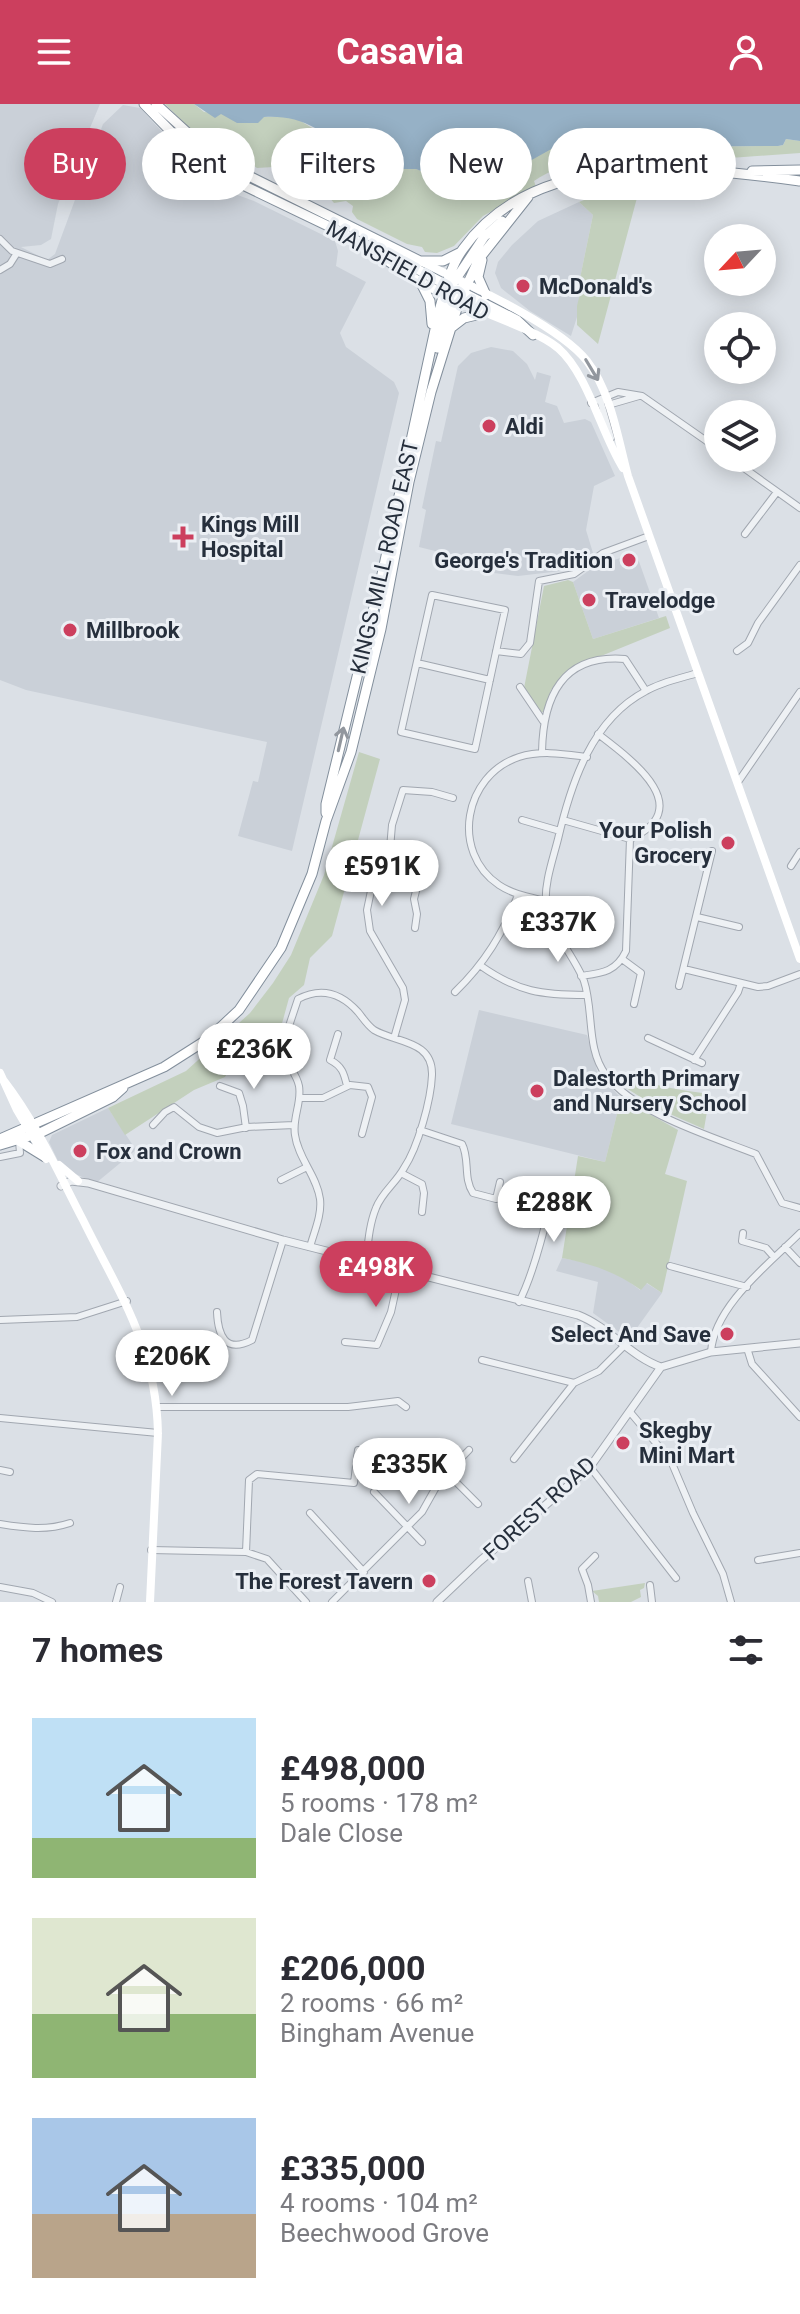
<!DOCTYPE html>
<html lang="en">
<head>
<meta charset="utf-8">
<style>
  body { margin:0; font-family:Roboto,sans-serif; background:#f2f2f3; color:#2b2b33; height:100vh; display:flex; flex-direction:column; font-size:30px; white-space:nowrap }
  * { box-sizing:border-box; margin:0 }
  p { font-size:26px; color:#7c7c81 }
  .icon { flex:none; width:44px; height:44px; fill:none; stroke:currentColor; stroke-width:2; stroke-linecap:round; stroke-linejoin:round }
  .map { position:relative; height:1498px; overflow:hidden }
  .details { display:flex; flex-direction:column; background:#fff; flex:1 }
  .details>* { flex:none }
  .top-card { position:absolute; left:24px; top:24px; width:752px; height:72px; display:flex; gap:16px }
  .needle { width:52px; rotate:244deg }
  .tools { position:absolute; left:704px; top:120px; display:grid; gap:16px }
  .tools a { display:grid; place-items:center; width:72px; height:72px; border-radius:50%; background:#fff; box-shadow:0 4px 20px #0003; font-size:40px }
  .price { position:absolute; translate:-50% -68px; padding:0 18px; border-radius:28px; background:#fff; color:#222; font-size:26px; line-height:52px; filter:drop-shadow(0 2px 4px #0008) }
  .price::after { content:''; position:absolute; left:50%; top:48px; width:24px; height:18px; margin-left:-12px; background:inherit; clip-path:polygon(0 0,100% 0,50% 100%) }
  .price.selected { background:#cc3f5e; color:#fff }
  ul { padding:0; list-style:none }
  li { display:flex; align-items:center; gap:24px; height:200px; padding:0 32px }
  li span { display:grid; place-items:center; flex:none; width:224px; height:160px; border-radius:0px; color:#555 }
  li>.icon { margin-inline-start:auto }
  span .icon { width:96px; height:96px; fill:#fffc; stroke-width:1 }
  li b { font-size:34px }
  h2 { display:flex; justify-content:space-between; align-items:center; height:96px; padding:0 32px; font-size:34px }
  .tag { padding:0 28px; border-radius:36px; background:#fff; box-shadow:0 4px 20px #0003; font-size:28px; line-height:72px }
  .tag.selected { background:#cc3f5e; color:#fff }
  header { display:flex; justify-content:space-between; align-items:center; height:104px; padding:0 32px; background:#cc3f5e; color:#fff; font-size:36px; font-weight:700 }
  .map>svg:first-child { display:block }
  .built { fill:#cad0d8 }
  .green { fill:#c3d0bd }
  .water { fill:#96b1c6 }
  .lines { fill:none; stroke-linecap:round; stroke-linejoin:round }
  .minor-casing { stroke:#a1a7b0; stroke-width:8 }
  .tertiary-casing { stroke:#a1a7b0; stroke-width:9 }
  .trunk-casing { stroke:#838f9c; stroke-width:11 }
  .minor { stroke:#eef1f4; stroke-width:6 }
  .tertiary { stroke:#eef1f4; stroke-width:7 }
  .secondary { stroke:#fff; stroke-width:8 }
  .trunk { stroke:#fff; stroke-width:9 }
  .oneway { stroke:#92979e }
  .poi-dot { fill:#cc3f5e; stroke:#ebeff4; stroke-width:3 }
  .labels { text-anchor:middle; stroke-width:6; stroke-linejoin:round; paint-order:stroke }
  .street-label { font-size:22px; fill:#262f3c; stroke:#ebeff4 }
  .poi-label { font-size:22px; font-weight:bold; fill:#262f3c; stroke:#ebeff4; text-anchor:start }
</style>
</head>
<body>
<header><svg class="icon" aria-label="menu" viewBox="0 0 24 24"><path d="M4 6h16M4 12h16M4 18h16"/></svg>Casavia<svg class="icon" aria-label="person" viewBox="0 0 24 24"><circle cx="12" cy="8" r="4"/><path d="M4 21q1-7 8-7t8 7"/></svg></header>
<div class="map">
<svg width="800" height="1498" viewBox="0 0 800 1498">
  <rect width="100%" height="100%" fill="#dbe0e6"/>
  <!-- built -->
  <path class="built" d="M0 0H100L58 100 51 135 41 141 21 143 47 156 55 150 103 20 123 1 140 4 193 61 232 89 254 97 335 137 338 147 336 162 366 178 340 229 346 243 394 278 399 289 292 747 238 732 253 677 258 678 267 638 26 586 0 576Z
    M579 98 593 111 579 179 582 181 577 213 571 232 530 207 501 184 495 169 498 158 512 141 538 117Z
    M491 243 513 247 527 260 535 276 537 268 551 272 545 298 557 302 564 319 585 315 591 318 615 372 594 382 586 426 593 449 578 460 561 467 518 472 494 469 438 456 439 448 419 443 426 406 422 404 436 337 441 338 458 262 471 249Z
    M636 449 659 514 593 535 573 478 595 462Z
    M479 906 587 931 598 970 621 994 605 1058 451 1020Z
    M108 1004 136 1046 96 1079 66 1066 58 1057 49 1038 52 1031Z
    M562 1154 595 1160 624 1174 640 1186 646 1179 662 1189 629 1235 593 1209 598 1178 556 1167Z"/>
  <!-- green -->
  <path class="green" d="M165 0H194L204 8 263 13 283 12 299 16 355 50 371 65H416L471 84 571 34 618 36 645 43 778 42 783 41 786 35 800 37V49L730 54 627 56 626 51C585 54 569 55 534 77L536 83 483 112 454 142 437 149 425 148 422 143 407 140 357 115 352 108 353 102 346 97 334 99 323 86 322 55 311 53 304 46 294 50 289 47 282 49 273 63 257 64 245 56 238 61 190 25Z
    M638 90 598 240 577 221V202L582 181 579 179 593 111 579 98 589 94Z
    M568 476 573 478 593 535 666 512 670 524 569 565 551 586 543 608H539L524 584 544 482Z
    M359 648 380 655 332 832 310 854 304 881 289 894 275 945 251 942 231 962 225 973 194 986 125 1031 108 1004 186 967 250 909 273 879 291 851 324 771Z
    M626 969C653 983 680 986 710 990L704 1025 663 1007 626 984Z
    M621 994 678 1026 665 1070 687 1077 662 1189 647 1179 641 1186C616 1168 592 1160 562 1154L578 1052 605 1058Z
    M645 1479 644 1484 640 1486 641 1493 631 1498H599L598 1492 592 1487Z"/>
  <!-- water -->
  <path class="water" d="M194 0H800V37L786 35 783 41 778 42 645 43 618 36 571 34 480 85 457 81 416 65H371L339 39 331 41 322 36 317 25C299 15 284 12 264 13L258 19H237L221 10 215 14Z"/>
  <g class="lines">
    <!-- minor casing -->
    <g class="minor-casing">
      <path id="minor" d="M0 135 12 147 50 160 62 155
        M0 166 10 160 17 149
        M605 292 601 299 611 334
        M591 299 618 288 642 292 718 345
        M608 301 639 292
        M730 354 800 404
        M745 430 777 388
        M432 491 505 506 475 645 401 628Z
        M496 547 521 550 530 539 539 477 574 470 603 449 649 432
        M737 547 748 539 758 519 800 461
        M417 559 490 576
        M698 569C681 574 661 578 646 587 592 615 571 679 558 735 553 755 544 780 546 800 549 825 575 853 584 877 594 907 586 945 606 971 634 1009 713 1033 756 1050L782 1099 800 1104
        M520 583 543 617
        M542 648C543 593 562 550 625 555L646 587
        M738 678 800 588
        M522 716 560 727
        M563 716 630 735C698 704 632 656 598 630
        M389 756 421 767 414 795 417 810 415 824
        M791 762 800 748
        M546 797C530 793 514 791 499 781 450 748 464 671 519 653 542 646 564 650 587 653
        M697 813 739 823
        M622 855 641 869 634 900
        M481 862C518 888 542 891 586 891
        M684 865 758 883 768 882 800 870
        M581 872C602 869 616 868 626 847L630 735
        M679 882 712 747
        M455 888C485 859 503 829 518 791
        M338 930 330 956C342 962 344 969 347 982
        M394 934 405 896 403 884 370 827 367 806 372 782 389 756 392 721 403 686 432 688 453 694
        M648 934 702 959
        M694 956 738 888 741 879
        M220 982 239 989 243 1002 246 1024
        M300 994H323L350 981 368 983 372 993 362 1030
        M153 1021 165 1008 174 1003 199 1023 217 1029 247 1023 294 1021
        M420 1026 462 1040C470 1055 463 1074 473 1089L496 1095 500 1078
        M0 1053 20 1049 19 1037
        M401 1069 422 1080 424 1089 422 1108
        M281 1076 307 1063
        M552 1088 568 1091
        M743 1129 742 1137 766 1144 774 1153
        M310 1143C314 1128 322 1111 320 1095 317 1072 298 1054 295 1031 292 1014 302 999 299 982 296 967 283 958 282 943L298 895C321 883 341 889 358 908 363 914 367 921 374 926 396 939 433 936 432 971 431 996 418 1043 404 1064 396 1079 382 1088 376 1104 369 1121 368 1140 366 1158
        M785 1143 800 1159
        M670 1162 747 1183
        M519 1198C531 1175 554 1102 550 1078
        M217 1208C218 1231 225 1250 252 1236L283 1136
        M0 1216 77 1213 127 1197
        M345 1238 377 1241 391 1208 400 1167
        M747 1244 752 1260 800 1313
        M711 1248C714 1202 769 1160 800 1129
        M482 1256 574 1279
        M157 1303H348L398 1297 406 1303
        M630 1308 671 1357 693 1409 723 1470 731 1498
        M0 1314 158 1329
        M514 1355 574 1279 599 1267 626 1240
        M590 1363 676 1474
        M0 1366 10 1368
        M447 1369 478 1400
        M374 1388 422 1438
        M310 1409 364 1468
        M0 1420C25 1424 46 1427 70 1419
        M151 1446 246 1448 267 1455 306 1498
        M246 1448 249 1376 257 1370 354 1379 358 1346
        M758 1456 800 1449
        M528 1477 532 1498
        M650 1481 652 1498
        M0 1483 33 1489 52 1498
        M116 1498 120 1483
        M332 1498 422 1408 440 1376 469 1346
        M591 1498 588 1481 582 1465 595 1452"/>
    </g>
    <!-- tertiary casing -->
    <g class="tertiary-casing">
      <path id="tertiary" d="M61 1082 71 1077 88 1079 283 1136 578 1211C609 1223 631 1253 661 1263L711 1248 800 1239
        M437 1498 480 1457 590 1363 661 1263"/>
    </g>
    <!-- trunk casing -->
    <g class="trunk-casing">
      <path id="trunk" d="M144 0 185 42 224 72 351 133 420 178 444 190
        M156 0 189 30 241 68 420 157H443L461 148
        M752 67 800 66
        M385 143 395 153 450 183
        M482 156 478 173 486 191
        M422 181 430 197 432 220
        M448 187 484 133 502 117
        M460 187 517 216 533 231
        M451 224 464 214 485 209
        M437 244 451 193 463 182
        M326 709V700L383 466 439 207C445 186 450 163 463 145 536 42 692 63 800 77
        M0 1035 164 963 208 935 239 906 281 844 312 770 326 717 351 648 381 525 409 378 431 288 459 198 479 155 528 93
        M19 1037 45 1053
        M0 1041 40 1029 113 993 123 984"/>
    </g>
    <!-- minor -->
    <use href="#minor" class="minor"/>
    <!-- tertiary -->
    <use href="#tertiary" class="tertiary"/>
    <!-- secondary -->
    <path class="secondary" d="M420 157C463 178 559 221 587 257 611 288 618 335 628 372L800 855
      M456 196C485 210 534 225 558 244 588 270 601 329 623 364
      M0 969 17 1006 46 1055
      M4 977C37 1020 58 1068 83 1116 120 1191 156 1242 158 1329L150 1498
      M59 1061 78 1077"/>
    <!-- trunk -->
    <use href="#trunk" class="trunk"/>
  </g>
  <!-- one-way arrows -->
  <defs><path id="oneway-shaft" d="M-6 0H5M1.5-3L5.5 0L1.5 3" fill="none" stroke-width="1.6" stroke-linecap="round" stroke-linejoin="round" transform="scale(2)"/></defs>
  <g class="oneway">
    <use href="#oneway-shaft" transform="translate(592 266) rotate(59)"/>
    <use href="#oneway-shaft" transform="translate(341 635) rotate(-77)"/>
  </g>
  <!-- markers -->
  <g class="poi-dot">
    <circle cx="523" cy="182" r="8"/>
    <circle cx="489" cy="322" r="8"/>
    <path d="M179 421h8v8h8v8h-8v8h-8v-8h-8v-8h8z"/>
    <circle cx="629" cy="456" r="8"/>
    <circle cx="589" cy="496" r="8"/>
    <circle cx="70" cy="526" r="8"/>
    <circle cx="728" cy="739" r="8"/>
    <circle cx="537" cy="987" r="8"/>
    <circle cx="80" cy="1047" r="8"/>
    <circle cx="727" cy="1230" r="8"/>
    <circle cx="623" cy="1339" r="8"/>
    <circle cx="429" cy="1477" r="8"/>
  </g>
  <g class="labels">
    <!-- street labels -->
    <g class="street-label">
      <text transform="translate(408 166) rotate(29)" y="8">MANSFIELD ROAD</text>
      <text transform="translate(384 453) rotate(-77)" y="8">KINGS MILL ROAD EAST</text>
      <text transform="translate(539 1404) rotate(-42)" y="8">FOREST ROAD</text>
    </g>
    <!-- poi labels -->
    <g class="poi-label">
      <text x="539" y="190">McDonald's</text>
      <text x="505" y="330">Aldi</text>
      <text x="201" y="428">Kings Mill<tspan x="201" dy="25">Hospital</tspan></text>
      <text x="613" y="464" text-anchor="end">George's Tradition</text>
      <text x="605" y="504">Travelodge</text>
      <text x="86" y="534">Millbrook</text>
      <text x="712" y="734" text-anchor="end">Your Polish<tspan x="712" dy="25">Grocery</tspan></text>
      <text x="553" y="982">Dalestorth Primary<tspan x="553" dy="25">and Nursery School</tspan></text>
      <text x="96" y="1055">Fox and Crown</text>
      <text x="711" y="1238" text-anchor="end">Select And Save</text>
      <text x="639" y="1334">Skegby<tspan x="639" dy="25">Mini Mart</tspan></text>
      <text x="413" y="1485" text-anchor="end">The Forest Tavern</text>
    </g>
  </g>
</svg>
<div class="tools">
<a><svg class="needle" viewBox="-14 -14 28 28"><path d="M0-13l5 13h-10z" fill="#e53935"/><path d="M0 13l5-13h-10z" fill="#7c7c81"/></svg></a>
<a><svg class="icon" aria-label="locate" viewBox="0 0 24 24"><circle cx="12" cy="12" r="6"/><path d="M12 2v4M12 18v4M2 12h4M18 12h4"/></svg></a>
<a><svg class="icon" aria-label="layers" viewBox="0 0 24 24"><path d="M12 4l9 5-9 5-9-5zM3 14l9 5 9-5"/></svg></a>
</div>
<b class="price" style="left:382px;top:804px">£591K</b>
<b class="price" style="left:558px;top:860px">£337K</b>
<b class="price" style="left:254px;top:987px">£236K</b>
<b class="price" style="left:554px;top:1140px">£288K</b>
<b class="price selected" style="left:376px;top:1205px">£498K</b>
<b class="price" style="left:172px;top:1294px">£206K</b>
<b class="price" style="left:409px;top:1402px">£335K</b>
<div class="top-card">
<a class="tag selected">Buy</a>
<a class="tag">Rent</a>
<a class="tag">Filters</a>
<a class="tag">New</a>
<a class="tag">Apartment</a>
</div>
</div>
<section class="details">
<h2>7 homes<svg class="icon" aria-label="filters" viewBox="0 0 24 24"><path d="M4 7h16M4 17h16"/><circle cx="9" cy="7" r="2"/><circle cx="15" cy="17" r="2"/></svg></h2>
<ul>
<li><span style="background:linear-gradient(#bfe0f5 75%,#8fb573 0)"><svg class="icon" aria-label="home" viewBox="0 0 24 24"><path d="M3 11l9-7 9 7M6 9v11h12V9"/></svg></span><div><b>£498,000</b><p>5 rooms · 178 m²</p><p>Dale Close</p></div></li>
<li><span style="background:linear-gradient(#dfe7d0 60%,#8fb573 0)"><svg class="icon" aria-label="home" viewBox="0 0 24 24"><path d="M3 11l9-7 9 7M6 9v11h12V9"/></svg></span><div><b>£206,000</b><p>2 rooms · 66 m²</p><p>Bingham Avenue</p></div></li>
<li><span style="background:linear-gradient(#a9c7e8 60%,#b9a48a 0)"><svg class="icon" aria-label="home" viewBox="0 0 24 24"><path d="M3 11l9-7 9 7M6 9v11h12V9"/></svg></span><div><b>£335,000</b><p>4 rooms · 104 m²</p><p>Beechwood Grove</p></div></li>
</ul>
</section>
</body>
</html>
